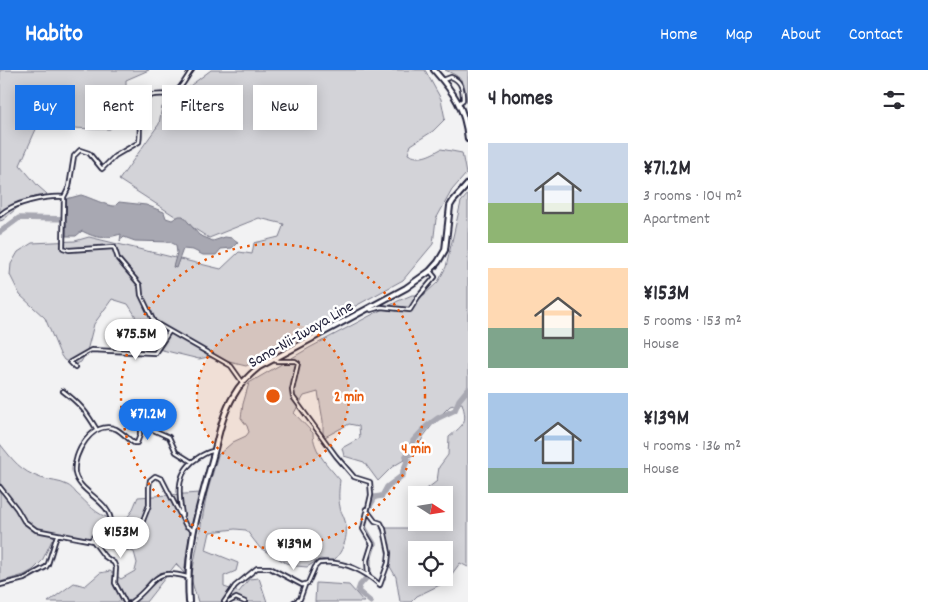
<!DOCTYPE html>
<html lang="en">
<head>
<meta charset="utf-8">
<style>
  body { margin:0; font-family:Dekko,sans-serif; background:#f7f7f7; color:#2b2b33; height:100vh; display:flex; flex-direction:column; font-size:19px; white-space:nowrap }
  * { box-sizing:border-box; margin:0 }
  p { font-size:16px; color:#7c7c81 }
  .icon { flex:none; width:28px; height:28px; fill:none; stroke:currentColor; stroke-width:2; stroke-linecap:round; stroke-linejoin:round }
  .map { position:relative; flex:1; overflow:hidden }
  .sheet { display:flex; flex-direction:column; background:#fff; width:460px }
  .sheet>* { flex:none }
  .top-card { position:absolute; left:15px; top:15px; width:378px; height:45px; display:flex; gap:10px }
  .needle { width:32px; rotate:102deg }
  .buttons { position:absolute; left:408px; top:416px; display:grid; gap:10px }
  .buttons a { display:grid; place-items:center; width:45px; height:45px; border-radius:0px; background:#fff; box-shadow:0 2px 12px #0003; font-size:25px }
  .price { position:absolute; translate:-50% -42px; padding:0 11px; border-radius:18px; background:#fff; color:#222; font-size:16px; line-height:32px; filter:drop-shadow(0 1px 2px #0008) }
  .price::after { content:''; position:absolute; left:50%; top:30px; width:15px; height:11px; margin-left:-8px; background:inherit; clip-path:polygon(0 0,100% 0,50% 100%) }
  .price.current { background:#1a73e8; color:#fff }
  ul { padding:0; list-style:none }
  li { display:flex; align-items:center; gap:15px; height:125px; padding:0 20px }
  li span { display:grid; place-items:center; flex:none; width:140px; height:100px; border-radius:0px; color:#555 }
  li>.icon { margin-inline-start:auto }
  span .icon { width:60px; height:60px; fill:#fffc; stroke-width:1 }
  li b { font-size:21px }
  h2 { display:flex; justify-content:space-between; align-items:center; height:60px; padding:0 20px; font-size:21px }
  .pill { padding:0 18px; border-radius:0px; background:#fff; box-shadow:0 2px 12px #0003; font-size:18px; line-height:45px }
  .pill.current { background:#1a73e8; color:#fff }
  header { display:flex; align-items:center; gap:30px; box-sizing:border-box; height:70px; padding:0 25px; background:#1a73e8; color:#fff }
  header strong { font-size:24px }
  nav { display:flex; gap:28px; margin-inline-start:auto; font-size:18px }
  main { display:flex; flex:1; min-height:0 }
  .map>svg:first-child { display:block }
  .green { fill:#d3d3d8; stroke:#7a7a8a; fill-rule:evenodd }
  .water { fill:#a8a8b2; stroke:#727282 }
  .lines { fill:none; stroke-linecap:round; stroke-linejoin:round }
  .river { stroke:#a8a8b2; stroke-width:5.5 }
  .street-casing { stroke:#22223b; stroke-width:6 }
  .secondary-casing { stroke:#22223b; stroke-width:8 }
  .street { stroke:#fff; stroke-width:2.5 }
  .secondary { stroke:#fff; stroke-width:4 }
  .ring { fill:none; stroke:#e8590c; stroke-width:2.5; stroke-dasharray:2.5 5 }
  .labels { text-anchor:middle; stroke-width:5; stroke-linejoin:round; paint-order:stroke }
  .street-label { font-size:16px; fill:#22223b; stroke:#fff }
  .centre { fill:#e8590c; stroke:#fff; stroke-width:2.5 }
  .ring-label { font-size:15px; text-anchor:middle; font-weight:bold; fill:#e8590c; stroke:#fff; stroke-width:5; stroke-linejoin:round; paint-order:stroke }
</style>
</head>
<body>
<header>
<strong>Habito</strong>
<nav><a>Home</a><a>Map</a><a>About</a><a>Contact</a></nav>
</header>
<main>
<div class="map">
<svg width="468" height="532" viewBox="0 0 468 532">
  <rect width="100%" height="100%" fill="#f2f2f3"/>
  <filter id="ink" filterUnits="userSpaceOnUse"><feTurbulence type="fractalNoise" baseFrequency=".02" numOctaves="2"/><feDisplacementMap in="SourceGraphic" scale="10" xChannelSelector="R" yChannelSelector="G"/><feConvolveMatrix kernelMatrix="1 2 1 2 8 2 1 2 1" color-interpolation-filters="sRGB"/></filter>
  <g filter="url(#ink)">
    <!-- green -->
    <path class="green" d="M0 0H149L126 10V40L110 59C86 60 62 56 37 57L20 95 38 116 47 124 42 128 23 133 3 150 0 151Z
      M211 0H425L441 29 445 49 433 61 411 75 408 84C420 91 430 85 441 79L462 83 466 104 452 120 436 149 433 174 403 210 246 296 208 287 199 289 146 276 136 258 135 245 128 234 112 229 94 254 87 281 81 292 76 294 68 292 64 290 60 284 45 248 20 225 10 205 11 194 18 182 32 173 75 171 89 167 221 199 239 182 252 184 254 173 279 167 284 154 259 148 209 168 119 110 159 54 162 37Z
      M445 0H468V36C463 13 468 10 445 0Z
      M468 124V497L460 493 446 512 417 526 411 532H400L396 507 388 493 390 474 380 458H422L424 453 444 452V425H419L437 411 439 397 448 385 449 367C464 354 468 353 462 333L450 336 436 350 423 367 416 383 392 397 378 411 364 392 344 386 342 378 360 368 359 356 349 354 323 368V351L318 322 304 326 294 343 313 363C313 381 328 396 340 410 339 419 338 428 340 437 340 441 343 444 344 448 350 463 344 481 333 491L320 489 307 497 296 496 286 493 260 478 246 460 235 459 210 462 206 480 238 493 236 501 224 506V517L239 522 249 509 259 508 267 532H198L191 509 207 423 218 385 233 372 246 366 249 362 247 356 241 348 243 334 249 313 309 278 398 231 412 225H424L438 212 446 197 461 132ZM416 480H444V508H416Z
      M0 374C13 390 20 401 41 408 49 411 60 411 67 415 70 416 74 420 76 423 89 434 95 445 113 449 130 453 132 440 138 427L200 423 190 462 184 503 176 494 146 532H48L74 513 85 516 100 503 110 501 121 509 135 501 137 493 134 482 102 474 91 473 61 462 52 470 42 491 33 500 24 505 0 512Z
      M316 513 349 515 364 532H315Z"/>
    <!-- water -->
    <path class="water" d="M81 125C89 127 109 137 115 136L119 132 146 135 164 142 166 148 172 150 179 146H183L199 165 213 171 225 167 232 168 238 172 232 178 221 179 216 185H203L193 180 183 179 176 198 173 197 177 183 176 175 170 172 135 171 124 167 120 171 121 164C103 169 98 169 82 161L76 166H66V129Z"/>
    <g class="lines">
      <!-- river -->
      <path class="river" d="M0 162 19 148 69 149
        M368 439 375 427 382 426 387 417 403 405V401L408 389 406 386 410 381 413 371 427 356 438 348 455 340 459 330 468 319
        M365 453 364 457 374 474 369 490V505L360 515 358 521 371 532"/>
      <!-- street casing -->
      <g class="street-casing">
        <path id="street" d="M192 0C187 6 182 18 175 22 164 29 150 17 142 36 138 48 141 60 139 72L115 86 102 99 89 83 80 80 74 86 69 117 64 127 63 178 69 180 114 177 118 189 140 215 141 225 154 252 231 296 243 313
          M443 10 451 7C462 11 463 20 463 30L459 33
          M0 145C14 132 45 126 64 127
          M369 238 371 240 381 237 410 240 418 227 435 207 430 201
          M274 289 276 291H295L298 293 292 320 293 327 336 386 354 407 370 412 371 425 363 459 372 474 367 490 368 504
          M75 297 70 292 91 280 155 283 169 262
          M63 321C80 334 86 341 97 360
          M0 417 17 439 24 451 36 460 93 471 104 486 114 493 116 498 115 513 125 532
          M182 445C178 421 176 401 199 387 205 384 208 381 214 381
          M143 464 142 453 149 435V417L150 410 155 406 162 409 186 456 193 460
          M91 470 97 462 111 455C113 431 79 424 75 403 72 384 93 349 116 359 122 362 128 369 134 373H137L140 365V354L169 367 176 382 192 392
          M0 515 24 509 46 497 48 494 57 465
          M131 532C157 514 151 497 187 507
          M224 532 235 516 257 498H270L302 515 308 513 315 497 319 493C343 490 362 499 380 515L388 493 389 483 384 459 381 453 375 451 366 439
          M229 532 236 528 245 532
          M294 532 300 529 305 515"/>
      </g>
      <!-- secondary casing -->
      <g class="secondary-casing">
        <path id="secondary" d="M434 0C454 23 465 38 468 69
          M189 532C185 476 200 435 214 383 219 363 223 343 234 325 240 314 249 305 259 297L406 218 430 201 438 192 445 180 450 136 453 131 468 114"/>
      </g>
      <!-- street -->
      <use href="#street" class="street"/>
      <!-- secondary -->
      <use href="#secondary" class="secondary"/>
    </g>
  </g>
  <!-- distance rings -->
  <circle cx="273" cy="326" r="76" fill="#e8590c" fill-opacity=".12"/>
  <g class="ring">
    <circle cx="273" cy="326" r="76"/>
    <circle cx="273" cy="326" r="152"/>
  </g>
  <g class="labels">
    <!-- street labels -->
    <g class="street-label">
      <text transform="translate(300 263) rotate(-30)" y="6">Sano-Nii-Iwaya Line</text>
    </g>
  </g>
  <circle cx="273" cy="326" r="8" class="centre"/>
  <g class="ring-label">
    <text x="349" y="331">2 min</text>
    <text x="416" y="383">4 min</text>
  </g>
</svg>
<div class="buttons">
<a><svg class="needle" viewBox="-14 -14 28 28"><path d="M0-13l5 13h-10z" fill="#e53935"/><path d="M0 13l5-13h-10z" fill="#7c7c81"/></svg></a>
<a><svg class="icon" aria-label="locate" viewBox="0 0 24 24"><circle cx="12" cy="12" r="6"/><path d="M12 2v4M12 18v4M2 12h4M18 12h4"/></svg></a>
</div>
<b class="price" style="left:136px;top:291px">¥75.5M</b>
<b class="price current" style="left:148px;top:371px">¥71.2M</b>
<b class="price" style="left:121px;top:489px">¥153M</b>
<b class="price" style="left:294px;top:501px">¥139M</b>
<div class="top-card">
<a class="pill current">Buy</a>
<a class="pill">Rent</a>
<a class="pill">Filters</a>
<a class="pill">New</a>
</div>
</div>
<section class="sheet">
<h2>4 homes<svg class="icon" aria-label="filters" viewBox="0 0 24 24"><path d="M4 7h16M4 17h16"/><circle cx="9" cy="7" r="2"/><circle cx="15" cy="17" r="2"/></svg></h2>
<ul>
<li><span style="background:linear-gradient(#c9d6e8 60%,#8fb573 0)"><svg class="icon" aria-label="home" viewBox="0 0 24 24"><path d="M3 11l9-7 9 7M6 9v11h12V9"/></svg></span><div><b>¥71.2M</b><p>3 rooms · 104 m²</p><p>Apartment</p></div></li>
<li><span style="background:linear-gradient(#ffd9b3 60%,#7fa58c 0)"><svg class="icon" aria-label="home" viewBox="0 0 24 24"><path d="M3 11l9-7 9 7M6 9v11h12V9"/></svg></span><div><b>¥153M</b><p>5 rooms · 153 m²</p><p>House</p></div></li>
<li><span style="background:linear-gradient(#a9c7e8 75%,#7fa58c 0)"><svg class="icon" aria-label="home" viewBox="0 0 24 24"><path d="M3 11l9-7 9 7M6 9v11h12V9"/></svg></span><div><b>¥139M</b><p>4 rooms · 136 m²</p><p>House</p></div></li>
</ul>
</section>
</main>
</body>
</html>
